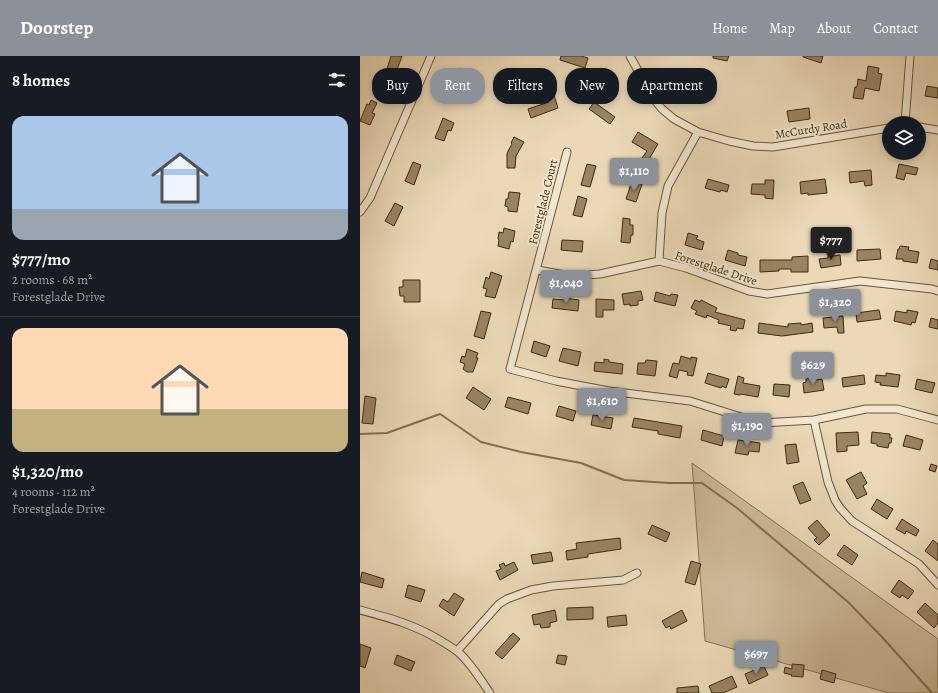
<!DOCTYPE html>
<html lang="en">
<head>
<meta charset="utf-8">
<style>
  body { margin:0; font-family:Alegreya,serif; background:#20242c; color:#f1f3f6; height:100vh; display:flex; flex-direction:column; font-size:15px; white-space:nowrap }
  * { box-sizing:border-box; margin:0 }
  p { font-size:13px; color:#9ea1a6 }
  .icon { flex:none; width:22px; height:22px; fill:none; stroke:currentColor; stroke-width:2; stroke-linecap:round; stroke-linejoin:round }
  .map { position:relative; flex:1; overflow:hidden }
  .sheet { display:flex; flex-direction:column; background:#171b24; width:360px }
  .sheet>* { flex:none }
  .hud { position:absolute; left:12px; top:12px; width:380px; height:36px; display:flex; gap:8px }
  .tools { position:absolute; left:522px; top:60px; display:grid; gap:8px }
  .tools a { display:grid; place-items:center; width:44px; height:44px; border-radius:50%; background:#171b24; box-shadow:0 2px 6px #0003; font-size:20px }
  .price { position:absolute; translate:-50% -34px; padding:0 9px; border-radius:4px; background:#8c9099; color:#fff; font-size:13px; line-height:26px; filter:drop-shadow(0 1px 2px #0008) }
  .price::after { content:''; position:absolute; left:50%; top:24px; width:12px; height:9px; margin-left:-6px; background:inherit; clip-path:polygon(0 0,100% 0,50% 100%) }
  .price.current { background:#222; color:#fff }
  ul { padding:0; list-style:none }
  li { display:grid; align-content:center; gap:8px; height:212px; padding:0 12px }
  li+li { border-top:1px solid #363941 }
  li span { display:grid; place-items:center; height:124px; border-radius:12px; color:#555 }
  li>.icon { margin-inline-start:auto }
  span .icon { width:72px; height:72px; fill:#fffc; stroke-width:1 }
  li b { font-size:17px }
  h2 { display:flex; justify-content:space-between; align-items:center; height:48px; padding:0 12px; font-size:17px }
  .chip { padding:0 14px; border-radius:16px; background:#171b24; box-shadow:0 2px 6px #0003; font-size:14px; line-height:36px }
  .chip.current { background:#8c9099; color:#fff }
  header { display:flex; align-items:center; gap:24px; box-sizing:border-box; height:56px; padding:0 20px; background:#8c9099; color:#fff }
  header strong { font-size:19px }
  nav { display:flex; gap:22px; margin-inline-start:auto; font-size:14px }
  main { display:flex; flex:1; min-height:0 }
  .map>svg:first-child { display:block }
  .green { fill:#cdba98; stroke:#877250 }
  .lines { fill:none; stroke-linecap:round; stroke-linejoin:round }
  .stream { stroke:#846f4d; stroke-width:2 }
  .building { fill:#998462; stroke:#412a08 }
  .street-casing { stroke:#6b5634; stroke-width:9 }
  .street { stroke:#f1e6d0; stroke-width:7 }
  .labels { text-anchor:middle; stroke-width:4; stroke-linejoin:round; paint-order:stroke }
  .street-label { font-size:12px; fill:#412a08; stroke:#f1e6d0 }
</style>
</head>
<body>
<header>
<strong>Doorstep</strong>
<nav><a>Home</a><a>Map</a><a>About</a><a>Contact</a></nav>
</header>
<main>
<section class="sheet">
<h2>8 homes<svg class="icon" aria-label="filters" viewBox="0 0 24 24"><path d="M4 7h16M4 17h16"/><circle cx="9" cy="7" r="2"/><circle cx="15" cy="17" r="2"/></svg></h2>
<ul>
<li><span style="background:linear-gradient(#a9c7e8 75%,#9aa5b1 0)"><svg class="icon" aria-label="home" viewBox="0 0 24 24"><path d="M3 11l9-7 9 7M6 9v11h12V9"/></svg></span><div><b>$777/mo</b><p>2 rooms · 68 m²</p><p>Forestglade Drive</p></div></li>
<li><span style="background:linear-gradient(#ffd9b3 65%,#c2b280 0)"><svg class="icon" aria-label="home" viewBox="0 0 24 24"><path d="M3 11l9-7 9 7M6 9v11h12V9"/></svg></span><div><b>$1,320/mo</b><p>4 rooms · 112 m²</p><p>Forestglade Drive</p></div></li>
</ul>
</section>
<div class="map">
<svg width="578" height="637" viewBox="0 0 578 637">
  <rect width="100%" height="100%" fill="#ead8b6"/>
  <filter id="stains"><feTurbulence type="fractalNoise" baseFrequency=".005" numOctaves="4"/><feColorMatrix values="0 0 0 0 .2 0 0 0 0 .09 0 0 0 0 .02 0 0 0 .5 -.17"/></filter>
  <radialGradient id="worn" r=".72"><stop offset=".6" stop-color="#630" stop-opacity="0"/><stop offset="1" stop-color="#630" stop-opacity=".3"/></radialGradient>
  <!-- green -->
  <path class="green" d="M332 407 578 583V637H529L345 585Z"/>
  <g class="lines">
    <!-- stream -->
    <path class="stream" d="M0 378 27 377 80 358 121 386 161 396 221 407 264 424 309 427H342L377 452 488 546 522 581 572 637"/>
  </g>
  <!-- building -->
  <path class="building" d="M31 0H42L34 22 25 19Z
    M201 0H221L228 2 225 12 200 4Z
    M353 0H369L367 5 353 2Z
    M443 0H463L461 7 443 1Z
    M508 10 519 12 518 17 522 18 519 35 505 32 503 43 493 42 495 31H497L498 23 506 25Z
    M100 12 110 16 107 22 110 23 107 29 104 28 100 37 88 32 91 24 95 25Z
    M320 23 326 26 327 24 334 27 332 30 342 35 337 44 315 32Z
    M567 30 578 32V42L565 40Z
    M192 33 198 52 171 62 168 53 189 46 185 35Z
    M11 44 17 47 12 57 15 58 10 69 0 65 7 48 9 49Z
    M234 46 255 61 250 68 229 53Z
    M449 52 450 63 429 66 427 55Z
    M83 62 94 67 91 75 88 74 84 85 75 82Z
    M278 76 298 88 288 105 282 102 287 95 272 86Z
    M154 81 164 86 156 100 155 112H147V97L152 88 151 87Z
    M53 106 61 109 54 129 45 125Z
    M227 108 236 110 230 131 221 129Z
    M539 108 558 112 556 119 546 117 544 124 536 122Z
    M511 114 512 129 505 130 504 125 490 127 489 116Z
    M348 123 369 129 367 136 361 134 360 136 345 132Z
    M465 123 467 137 448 139V137L441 138 440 126Z
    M405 124H414L413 143 405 142V139L391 138 392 128H405Z
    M272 125 282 128 276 146 266 143Z
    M149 136 160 137 157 156 148 155V151L145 150 146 143H148Z
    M218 140 227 143 222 161 213 159Z
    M35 147 43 151 34 170 25 165Z
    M263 162 270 163V169H273V179H271L270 187 261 186Z
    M144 172 155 175 153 186 151 185 149 193 138 190 139 184 138 183 139 176 143 177Z
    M328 177 338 180 336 183 344 186 342 194 325 189Z
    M202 184 223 185 222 196 201 194Z
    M540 190 549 191 548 194 559 196 557 207 543 205V203H536L538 193H539Z
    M520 193 521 203 497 205V194Z
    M368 194 378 197V199L387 201 385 210 365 204Z
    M473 197 474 200 480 199 481 209 461 212 459 203 468 202V198Z
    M448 200V216H431V213H419V215L400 216V204H432V201Z
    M571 203 578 205V214L569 212Z
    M131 216 142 220 135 242 125 240 127 233 123 232 126 221 129 223Z
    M43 224H60V246H44V240H40L39 231H43Z
    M281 235 283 244 278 245V249L270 250V248L264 249 262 238Z
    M296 236 310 240 311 238 318 239 315 250 294 245Z
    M205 242 219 244 218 255 192 252 193 243 204 244Z
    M236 243 254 244V254H243V261H236Z
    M335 244 340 246 341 244 357 252 355 256 385 264 383 273 377 272 376 275 370 274 371 270 358 267 359 264 347 259 346 262 335 258 337 255 331 252Z
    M519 254 521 263 497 266 496 257Z
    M547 254 558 256 555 267 552 266 551 269 534 265 536 255 547 257Z
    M121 255 131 257 124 283 114 280Z
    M483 260 484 277H478L477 271 464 272 463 262Z
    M571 262 578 264V273L569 271Z
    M399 267 428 271V268L441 267V269L452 267 453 276 422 280 398 277Z
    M174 285 190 290 186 301 171 296Z
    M203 292 221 296 218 310 199 305Z
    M107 293 118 297 116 302H118L113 316H107L103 313 105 308 100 306 102 300 105 301Z
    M321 300 331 303V301L337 302 333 320 327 319 328 316 319 314 317 322 309 320 313 307 319 308Z
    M244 303 249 304V306L263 308 262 318 234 315 235 306 244 307Z
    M286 304 297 305 295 320 277 318 278 307H285Z
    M348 317 369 323 366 332 362 330 361 332 345 327Z
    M526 317 540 319 538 331 520 329 521 327 515 326 516 319 526 320Z
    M504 319 505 328 483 331 482 322Z
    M378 320 384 322 383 327 400 330 398 341 380 338V339L374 338Z
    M455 322V324L462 323 464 334 444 337 443 327 446 326V323Z
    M557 323 575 327 572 337 555 333Z
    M414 328 430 329 429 341 413 339Z
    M113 331 131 343 124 354 106 342Z
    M5 340 16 342 13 368 2 367Z
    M148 341 171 347 168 358 145 351Z
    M199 350 216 355 213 365 196 360Z
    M233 359 253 362 251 373 231 369Z
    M274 362 322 370 320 382 298 378V375L272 371Z
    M343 374 364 380 362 390 341 384Z
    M498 376 499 389 487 390V395L477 396 476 377Z
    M512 376 530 378V382H532L531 387H529L528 392 517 390V388L511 387Z
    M546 379 563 384 560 394 543 390Z
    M378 384 400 387 399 396 389 395 388 399 375 397Z
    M436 388 439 406 427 408 425 389Z
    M571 408 577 410 575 416 569 414Z
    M501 416 507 427 503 430 507 438 497 443 486 424Z
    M443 426 451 444 440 448 433 430Z
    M517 443 533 453 527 463 511 453Z
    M542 463 559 474 556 480 546 475 545 478 536 473Z
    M457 464 470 479 459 489 454 484 457 482 448 472Z
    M292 469 310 477 306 486 288 478Z
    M260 482 261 493 228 498V501L207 504 206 495 217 493 216 487Z
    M573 484 578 488V505L565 495Z
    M484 489 498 499 492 509 477 499Z
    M191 496 193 505 173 508 171 499Z
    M331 505 341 508 335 529 325 526Z
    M154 506 158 514 140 524 136 515 141 513 139 509 144 507 145 510Z
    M2 516 24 523 22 532 0 526Z
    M539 524 554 535 548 543 542 539 540 542 531 536Z
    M48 529 65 534 61 546 45 541Z
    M94 537 104 543 94 560 79 550 83 543 88 546Z
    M565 547 578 559V567L574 572 557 556Z
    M233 551V563L207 564V552Z
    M195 554 197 565 190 567V571L181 572 180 568 174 569 172 559Z
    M322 554 327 565 311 573 310 570 306 572 302 565Z
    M266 559 267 569 248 571 247 561Z
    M153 577 160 583 142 603 135 597Z
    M0 588 11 592 5 612 0 610Z
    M37 599 55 606 51 615 34 608Z
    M198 599 207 600 205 609 196 607Z
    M432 608 444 609 443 621 431 620 432 619 424 617 425 611 432 613Z
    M404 610 408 619 389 628 385 618Z
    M462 614 476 618 474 627 460 623Z
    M372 620 377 631 363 637H352L349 630Z
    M338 630 339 637H317V632Z"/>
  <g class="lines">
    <!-- street casing -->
    <g class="street-casing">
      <path id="street" d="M270 0 293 42 302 53 314 63 338 76 369 85 393 90 413 91 529 72
        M545 67 550 0
        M559 71 578 74
        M207 96 150 313 196 325 249 335 330 345 400 367 454 364 506 353H537L578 364
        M0 156 10 142 71 0
        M299 205 302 157 308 130 338 76
        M177 214 211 220 240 218 299 205 326 212 389 235 407 238 500 225 572 233 578 235
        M454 364 468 426 475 444 480 452 492 465 559 508 578 529
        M0 554C30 562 56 569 83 586 88 589 93 592 98 596 111 607 120 623 130 637
        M97 595 139 548 147 543 171 534 193 530 263 524 277 517"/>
    </g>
    <!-- street -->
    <use href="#street" class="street"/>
  </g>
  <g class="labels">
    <!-- street labels -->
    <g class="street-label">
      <text transform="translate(451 73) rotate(-9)" y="4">McCurdy Road</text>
      <text transform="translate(183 146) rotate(-76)" y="4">Forestglade Court</text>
      <text transform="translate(356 212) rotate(18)" y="4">Forestglade Drive</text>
    </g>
  </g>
  <rect width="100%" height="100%" filter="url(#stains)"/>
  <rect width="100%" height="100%" fill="url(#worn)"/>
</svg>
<div class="tools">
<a><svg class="icon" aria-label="layers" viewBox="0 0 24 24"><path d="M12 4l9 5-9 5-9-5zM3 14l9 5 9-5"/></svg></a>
</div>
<b class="price" style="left:274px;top:136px">$1,110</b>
<b class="price current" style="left:471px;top:205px">$777</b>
<b class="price" style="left:206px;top:248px">$1,040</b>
<b class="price" style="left:475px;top:267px">$1,320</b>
<b class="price" style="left:453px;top:330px">$629</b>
<b class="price" style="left:242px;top:366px">$1,610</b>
<b class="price" style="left:387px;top:391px">$1,190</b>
<b class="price" style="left:396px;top:619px">$697</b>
<div class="hud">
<a class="chip">Buy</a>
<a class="chip current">Rent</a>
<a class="chip">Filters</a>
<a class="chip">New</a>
<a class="chip">Apartment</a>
</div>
</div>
</main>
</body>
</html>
